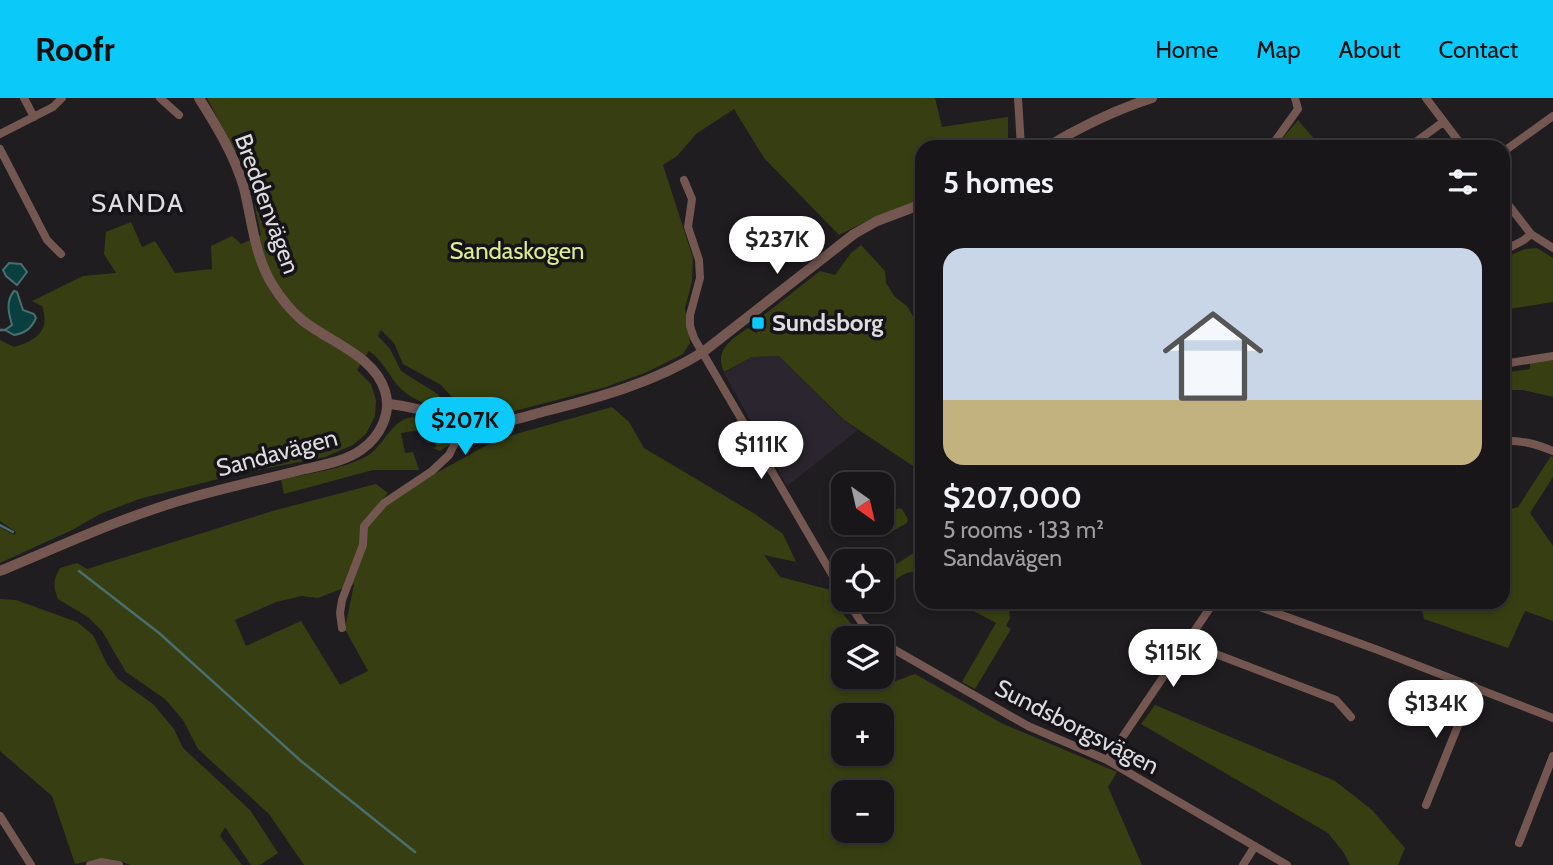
<!DOCTYPE html>
<html lang="en">
<head>
<meta charset="utf-8">
<style>
  body { margin:0; font-family:Cabin,sans-serif; background:#211f22; color:#f1f3f6; height:100vh; display:flex; flex-direction:column; font-size:26px; white-space:nowrap }
  * { box-sizing:border-box; margin:0 }
  p { font-size:23px; color:#9f9fa2 }
  .icon { flex:none; width:38px; height:38px; fill:none; stroke:currentColor; stroke-width:2; stroke-linecap:round; stroke-linejoin:round }
  .map { position:relative; flex:1; overflow:hidden }
  .side { position:absolute; left:915px; top:42px; width:595px; height:469px; display:flex; flex-direction:column; background:#181619; border-radius:21px; box-shadow:0 4px 10px #0003,0 0 0 2px #363538 }
  .side>* { flex:none }
  .needle { width:46px; rotate:146deg }
  .controls { position:absolute; left:831px; top:374px; display:grid; gap:14px }
  .controls a { display:grid; place-items:center; width:63px; height:63px; border-radius:14px; background:#181619; box-shadow:0 4px 10px #0003,0 0 0 2px #363538; font-size:35px }
  .price { position:absolute; translate:-50% -60px; padding:0 16px; border-radius:24px; background:#fff; color:#222; font-size:23px; line-height:46px; filter:drop-shadow(0 2px 4px #0008) }
  .price::after { content:''; position:absolute; left:50%; top:42px; width:21px; height:16px; margin-left:-10px; background:inherit; clip-path:polygon(0 0,100% 0,50% 100%) }
  .price.on { background:#0bcafa; color:#111 }
  ul { padding:0; list-style:none }
  li { display:grid; align-content:center; gap:14px; height:371px; padding:0 28px }
  li+li { border-top:2px solid #363538 }
  li span { display:grid; place-items:center; height:217px; border-radius:21px; color:#555 }
  li>.icon { margin-inline-start:auto }
  span .icon { width:126px; height:126px; fill:#fffc; stroke-width:1 }
  li b { font-size:30px }
  h2 { display:flex; justify-content:space-between; align-items:center; height:84px; padding:0 28px; font-size:30px }
  header { display:flex; align-items:center; gap:42px; box-sizing:border-box; height:98px; padding:0 35px; background:#0bcafa; color:#111 }
  header strong { font-size:33px }
  nav { display:flex; gap:38px; margin-inline-start:auto; font-size:24px }
  .map>svg:first-child { display:block }
  .built { fill:#2a252e }
  .green { fill:#373f12; fill-rule:evenodd }
  .water { fill:#093f3f; stroke:#496e6f; stroke-width:2 }
  .lines { fill:none; stroke-linecap:round; stroke-linejoin:round }
  .stream { stroke:#496e6f; stroke-width:2.5 }
  .minor { stroke:#735750; stroke-width:8 }
  .tertiary { stroke:#735750; stroke-width:10 }
  .poi-dot { fill:#0bcafa; stroke:#161418; stroke-width:2.5 }
  .labels { text-anchor:middle; stroke-width:7; stroke-linejoin:round; paint-order:stroke }
  .street-label { font-size:24px; fill:#dedcdf; stroke:#161418 }
  .park-label { font-size:24px; fill:#d9ed91; stroke:#161418 }
  .poi-label { font-size:24px; font-weight:bold; fill:#dedcdf; stroke:#161418; text-anchor:start }
  .neighbourhood-label { font-size:26px; letter-spacing:2px; fill:#dedcdf; stroke:#161418 }
</style>
</head>
<body>
<header>
<strong>Roofr</strong>
<nav><a>Home</a><a>Map</a><a>About</a><a>Contact</a></nav>
</header>
<div class="map">
<svg width="1553" height="767" viewBox="0 0 1553 767">
  <rect width="100%" height="100%" fill="#201d21"/>
  <!-- built -->
  <path class="built" d="M779 258 843 322 858 332 787 388 724 275 752 259Z"/>
  <!-- green -->
  <path class="green" d="M207 0H935L942 29 1008 19V49H922V101L875 119 839 137 764 60 734 11 696 36 677 58 663 67 693 160 692 183 685 210 690 245 683 256 647 274 606 289 499 317 462 310 441 287 403 266 394 245 381 232 378 238 390 251 401 273 436 295 456 315C438 310 414 304 401 291 389 279 384 263 369 253L357 272 371 286 376 302 375 318 366 336 353 347 325 359 242 375 139 401 100 416 72 432 0 465V429L14 437 16 434 0 423V242L14 249C36 243 51 232 42 208L32 203 83 178 116 175 104 156 106 134 131 124 142 149 155 143 175 175 212 171 211 148 232 138 241 146 261 137 251 89 244 69Z
    M1298 22 1321 49H1278L1277 47Z
    M861 147 885 173 886 185 895 199 907 208 922 234V374L844 322 779 258 752 259 724 274C714 252 731 242 748 230L756 235 764 229 760 220 820 173 835 177 851 155Z
    M1537 150 1553 160V204L1503 212V160L1525 151Z
    M1553 261V299L1523 292H1503V275L1530 271V264Z
    M612 309 629 324 644 350 755 416 783 436 796 464 764 457 780 479 831 492 844 517 860 537 857 541H844V579C859 579 872 585 888 584 897 584 907 578 915 576L1001 625 1117 674 1108 689 1142 767H304L269 716 198 651 183 622 165 601 126 574 102 533 88 519 58 501C53 488 53 482 60 470L77 465 87 471 276 412 376 386 388 395 366 421 418 385 498 341ZM354 486 345 531 368 573 340 587 301 523 246 548 235 522 276 504 302 498 318 500ZM844 618H882V656H844ZM844 695H882V733H844Z
    M412 319 446 328 451 340 449 347 440 353 433 350 436 349 433 330 401 335 405 355 413 354 419 372H373L284 396 281 382C308 375 342 372 367 358 385 347 390 323 412 319Z
    M1551 358 1553 359V379L1530 415 1553 448V523L1525 513 1508 550 1424 521 1420 504H1503V413L1518 409Z
    M899 410 902 411 908 421 907 425 887 436 879 425H882V419Z
    M922 450V475C905 469 893 484 882 495V475Z
    M0 501 16 502 77 524 93 537 107 566 118 581 153 606 174 631 183 650 250 712 278 755 260 767H251L225 729 220 738 242 767H130C111 758 96 761 75 766L52 698 0 653Z
    M962 504H1008L1010 520 1006 528 1011 531 975 591 962 584 996 525 968 510Z
    M1155 607 1335 683 1372 712 1405 750 1398 767H1350L1344 755 1328 735 1141 626Z"/>
  <!-- water -->
  <path class="water" d="M9 165 21 166 27 174 17 187 6 178 3 172Z
    M14 193 17 194 23 212 34 216 36 220C31 231 25 235 14 237L5 232 12 227C9 216 5 204 14 193Z"/>
  <g class="lines">
    <!-- stream -->
    <path class="stream" d="M0 232H5
      M0 427 13 434
      M79 473 159 535 301 663 415 754"/>
    <!-- minor -->
    <path class="minor" d="M24 0 34 19
      M160 0 179 17
      M1018 0 1021 49
      M1426 0 1463 49
      M0 36 53 9 62 0
      M1275 49 1273 46 1298 11 1295 0
      M1409 49 1443 24
      M0 51 47 142 61 156
      M1503 54 1553 18
      M684 82 692 101 688 129 699 162 700 180 690 217V228L694 240 844 497
      M1503 100 1531 136 1553 150
      M1503 153 1524 142 1531 136
      M1503 266 1553 258
      M1503 343C1522 342 1536 346 1553 353
      M847 502 862 525 880 541
      M1246 504 1378 552 1553 620
      M342 530 340 515 342 502 363 447 364 428 384 405 432 373 449 357 455 345 460 323
      M882 542 895 552 1028 628 1107 662 1287 767
      M1187 545 1336 602 1351 619
      M1107 662 1214 504
      M1426 707 1474 588
      M0 718 31 767
      M1519 745 1553 658
      M90 767 101 764 119 767
      M1243 767 1255 748"/>
    <!-- tertiary -->
    <path class="tertiary" d="M1047 49C1080 29 1115 12 1152 0
      M387 306C422 308 453 325 488 325 508 325 527 318 546 313 601 299 655 284 703 254L854 136 877 123 922 106
      M0 473C63 447 127 417 193 399 229 389 265 381 301 372 321 367 344 364 361 352 380 339 392 315 385 293 374 257 329 244 302 222 290 212 280 199 272 186 254 156 252 122 244 90 235 58 216 27 199 0"/>
  </g>
  <!-- markers -->
  <rect class="poi-dot" x="751" y="218" width="14" height="14" rx="3.5"/>
  <g class="labels">
    <!-- street labels -->
    <g class="street-label">
      <text transform="translate(267 106) rotate(70)" y="8">Breddenvägen</text>
      <text transform="translate(277 355) rotate(-15)" y="8">Sandavägen</text>
      <text transform="translate(1077 629) rotate(27)" y="8">Sundsborgsvägen</text>
    </g>
    <!-- park labels -->
    <g class="park-label">
      <text x="517" y="161">Sandaskogen</text>
    </g>
    <!-- poi labels -->
    <g class="poi-label">
      <text x="772" y="233">Sundsborg</text>
    </g>
    <!-- neighbourhood labels -->
    <g class="neighbourhood-label">
      <text x="138" y="114">SANDA</text>
    </g>
  </g>
</svg>
<div class="controls">
<a><svg class="needle" viewBox="-14 -14 28 28"><path d="M0-13l5 13h-10z" fill="#e53935"/><path d="M0 13l5-13h-10z" fill="#9f9fa2"/></svg></a>
<a><svg class="icon" aria-label="locate" viewBox="0 0 24 24"><circle cx="12" cy="12" r="6"/><path d="M12 2v4M12 18v4M2 12h4M18 12h4"/></svg></a>
<a><svg class="icon" aria-label="layers" viewBox="0 0 24 24"><path d="M12 4l9 5-9 5-9-5zM3 14l9 5 9-5"/></svg></a>
<a>+</a>
<a>−</a>
</div>
<b class="price" style="left:777px;top:178px">$237K</b>
<b class="price on" style="left:465px;top:359px">$207K</b>
<b class="price" style="left:761px;top:383px">$111K</b>
<b class="price" style="left:1173px;top:591px">$115K</b>
<b class="price" style="left:1436px;top:642px">$134K</b>
<section class="side">
<h2>5 homes<svg class="icon" aria-label="filters" viewBox="0 0 24 24"><path d="M4 7h16M4 17h16"/><circle cx="9" cy="7" r="2"/><circle cx="15" cy="17" r="2"/></svg></h2>
<ul>
<li><span style="background:linear-gradient(#c9d6e8 70%,#c2b280 0)"><svg class="icon" aria-label="home" viewBox="0 0 24 24"><path d="M3 11l9-7 9 7M6 9v11h12V9"/></svg></span><div><b>$207,000</b><p>5 rooms · 133 m²</p><p>Sandavägen</p></div></li>
</ul>
</section>
</div>
</body>
</html>
